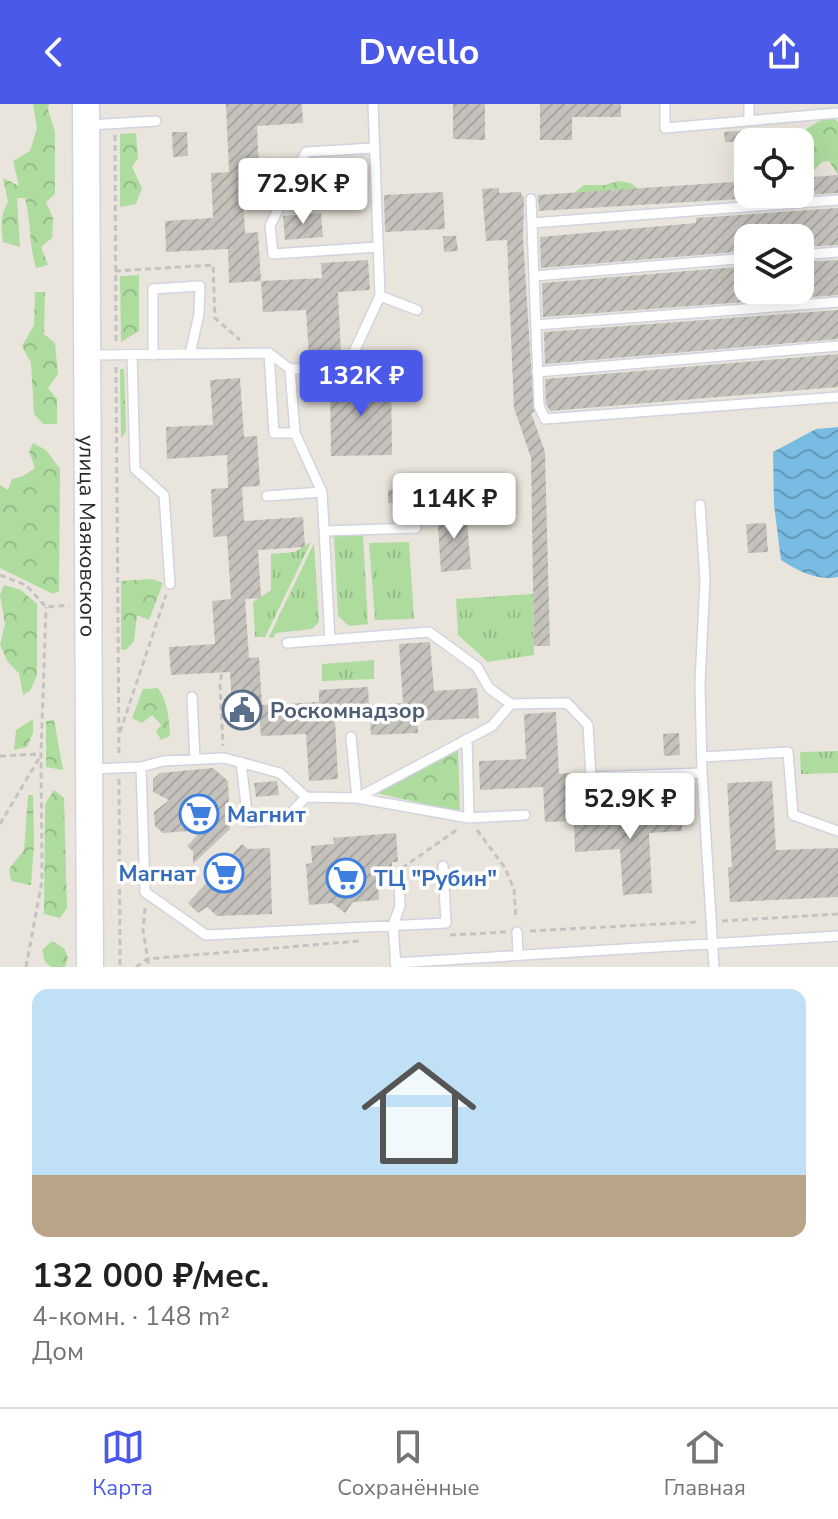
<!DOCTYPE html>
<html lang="ru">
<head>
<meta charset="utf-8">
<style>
  body { margin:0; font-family:"Nunito Sans",sans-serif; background:#f2f2f2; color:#202124; height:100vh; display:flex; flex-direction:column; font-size:30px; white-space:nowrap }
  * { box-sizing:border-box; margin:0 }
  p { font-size:26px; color:#757577 }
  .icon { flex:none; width:44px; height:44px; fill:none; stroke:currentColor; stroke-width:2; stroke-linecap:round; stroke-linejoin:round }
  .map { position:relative; height:863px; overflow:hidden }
  .drawer { display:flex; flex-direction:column; background:#fff; flex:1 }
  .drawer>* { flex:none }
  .tools { position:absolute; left:734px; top:24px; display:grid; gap:16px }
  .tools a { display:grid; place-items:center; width:80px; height:80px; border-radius:16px; background:#fff; box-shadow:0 8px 32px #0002; font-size:40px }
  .price { position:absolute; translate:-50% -68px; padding:0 18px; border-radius:8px; background:#fff; color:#222; font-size:26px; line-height:52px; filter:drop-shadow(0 2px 4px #0008) }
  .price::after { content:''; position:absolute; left:50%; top:48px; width:24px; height:18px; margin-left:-12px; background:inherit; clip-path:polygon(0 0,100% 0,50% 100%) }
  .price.selected { background:#4b59e8; color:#fff }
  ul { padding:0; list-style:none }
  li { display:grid; align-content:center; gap:16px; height:424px; padding:0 32px }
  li+li { border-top:2px solid #e0e0e0 }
  li span { display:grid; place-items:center; height:248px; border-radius:16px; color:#555 }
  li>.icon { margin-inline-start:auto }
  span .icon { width:144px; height:144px; fill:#fffc; stroke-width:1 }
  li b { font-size:34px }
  header { display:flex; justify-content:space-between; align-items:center; height:104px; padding:0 32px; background:#4b59e8; color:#fff; font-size:36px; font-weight:700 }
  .tab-bar { display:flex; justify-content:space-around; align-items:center; height:112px; border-top:2px solid #e0e0e0; background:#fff; font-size:22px; color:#757577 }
  .tab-bar a { display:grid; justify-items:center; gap:4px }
  .tab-bar .selected { color:#4b59e8 }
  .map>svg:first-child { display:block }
  .grass { fill:url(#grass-tufts) }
  .forest { fill:url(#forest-crowns) }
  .water { fill:url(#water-waves) }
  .building { fill:url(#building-hatch) }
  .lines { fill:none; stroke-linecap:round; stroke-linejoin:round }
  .service-casing { stroke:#d2d3e1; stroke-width:12 }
  .secondary-casing { stroke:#d2d3e1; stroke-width:29 }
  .path { stroke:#c3c3c3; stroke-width:3; stroke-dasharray:6 4; stroke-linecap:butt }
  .service { stroke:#fff; stroke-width:9 }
  .secondary { stroke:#fff; stroke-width:26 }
  .labels { text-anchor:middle; stroke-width:7; stroke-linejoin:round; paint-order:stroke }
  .street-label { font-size:22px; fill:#292929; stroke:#fff }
  .service-label { font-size:22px; font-weight:bold; fill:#4e5e75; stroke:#fff; text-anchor:start }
  .shop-label { font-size:22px; font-weight:bold; fill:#366cbe; stroke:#fff; text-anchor:start }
</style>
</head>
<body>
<header><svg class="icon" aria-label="back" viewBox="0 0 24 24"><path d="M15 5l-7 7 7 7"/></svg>Dwello<svg class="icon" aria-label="share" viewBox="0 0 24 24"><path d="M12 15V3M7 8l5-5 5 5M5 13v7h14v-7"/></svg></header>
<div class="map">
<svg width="838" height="863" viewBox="0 0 838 863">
  <defs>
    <pattern id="grass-tufts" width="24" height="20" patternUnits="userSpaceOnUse" patternTransform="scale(2)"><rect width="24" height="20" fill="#addc9e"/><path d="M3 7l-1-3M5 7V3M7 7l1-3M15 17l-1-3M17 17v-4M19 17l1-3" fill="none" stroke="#95bd88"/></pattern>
    <pattern id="forest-crowns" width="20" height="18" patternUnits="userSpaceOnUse" patternTransform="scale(2)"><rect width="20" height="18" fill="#addc9e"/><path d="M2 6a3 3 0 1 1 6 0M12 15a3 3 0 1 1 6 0" fill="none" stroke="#95bd88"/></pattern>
    <pattern id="water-waves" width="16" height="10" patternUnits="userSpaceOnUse" patternTransform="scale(2)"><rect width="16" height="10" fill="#79bce3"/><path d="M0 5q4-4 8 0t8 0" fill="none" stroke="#6399b8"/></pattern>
    <pattern id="building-hatch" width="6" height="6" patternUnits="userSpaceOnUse" patternTransform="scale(2)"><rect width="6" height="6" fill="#c5c2bc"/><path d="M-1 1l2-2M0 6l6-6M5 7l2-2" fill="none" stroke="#a9a7a2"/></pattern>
  </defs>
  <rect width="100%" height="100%" fill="#eae5dc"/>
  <!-- grass -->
  <path class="grass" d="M363 431 368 520 349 522 338 512 334 432Z
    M311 438 265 533H255L253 498 271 486V450L295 448Z
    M409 438 414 515 375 516 369 439Z
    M314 439 319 518 312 525 276 529 273 534 269 533Z
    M533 490 534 551 488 558 458 531 456 495Z
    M374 556V575L322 577V560Z
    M838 647V669L801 670 800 648Z"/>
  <!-- forest -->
  <path class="forest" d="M33 0H49L48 5 55 28V90L46 98 53 114 52 134 41 143 48 161 36 164C29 141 31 118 25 94H17L20 143 3 138C1 122 0 112 8 98L3 74 19 82 13 57 30 47 37 25Z
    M832 12 838 18V71L829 57 822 58 812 68 800 66V38H794C801 26 818 17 832 12Z
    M136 29 138 54 132 63 142 84 136 100 120 103V30Z
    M618 77 630 79 639 85 574 89 584 81H605Z
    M139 171V227L121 238 120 172Z
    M35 188H45L44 230 55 239 58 270 48 284 57 295V320H43L34 310 31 259 22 242 34 221Z
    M120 265H124L126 328 121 334Z
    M33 339 46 346 60 365 59 487 53 490 0 464V381L8 386 12 375 23 372 35 364 29 347Z
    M152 475 163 479 149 516 137 511 134 537 126 546 121 545V477Z
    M4 481 21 486 37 500V571L30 587 23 591 19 569 8 558 0 541 5 520 0 491Z
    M158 584C168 598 169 615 170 632L161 636 156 627 161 621 152 611 142 619 132 614 143 585Z
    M33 615V629L27 643 14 646 16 626Z
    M54 616 63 666 46 663V617Z
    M458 644 460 708 376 689Z
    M54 686 64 694 67 804 60 814 44 810 45 700Z
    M28 691H33L34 740 31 781 11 777 9 765 24 746Z
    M52 837 64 844 68 854 65 863H51L45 858 42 846Z"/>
  <!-- water -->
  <path class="water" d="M838 323V473C817 477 798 467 781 456L774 401 773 348 816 325Z"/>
  <!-- building -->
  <path class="building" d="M226 0H302L303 19 257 22 259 66 242 67 245 129 258 128 261 177 229 179 228 145 166 148 165 117 213 114 211 69 229 68Z
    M453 0H485V36L453 35Z
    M540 0H621V13H572V36H540Z
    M789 24 790 38H725L724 28Z
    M172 28H187L188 52 173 53Z
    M838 71V89L539 107 538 91 748 77V90H800V74Z
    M499 84V89L521 88 522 93 524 92 523 134 534 308 531 309 545 348 550 542H534L531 354 514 304 507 136 486 137 482 85Z
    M443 88 445 125 385 128 384 91Z
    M838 104V141L800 143V134H748V147L541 164 540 133 696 119V114Z
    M321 109 323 133 285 136 283 112Z
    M443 132H456L458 147 444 148Z
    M368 156 370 186 338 188 341 251 309 253 306 206 263 208 261 177 322 174 321 159Z
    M838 156V191L543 213 542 179 748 162V186H800V158Z
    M838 206V235L545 260 544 228Z
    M838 250V283L550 307 546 300 545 275Z
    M240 274 244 333 257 332 260 382 242 383 244 417 303 413 305 443 258 446 261 494 245 495 249 554 259 553 262 601 319 598V586L368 583 369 601 403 599 399 540 430 538 434 587 477 584 479 614 418 617V629L371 631 370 613 335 615 338 675 309 677 306 630 261 632 259 610 236 612V602L232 603 230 568 171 571 169 543 215 540 212 497 231 495 227 432 213 433 211 385 228 384 227 351 167 355 166 323 213 321 210 276Z
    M330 277H391L392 351 331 352Z
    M416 384 417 398 388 399V386Z
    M466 406 471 465 441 468 437 408Z
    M766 419 768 448 748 449 746 420Z
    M556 608 559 670 571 669 574 717 545 718 543 683 480 686 479 657 526 655 524 610Z
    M679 629 680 651 664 652 663 630Z
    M213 664 228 677 230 725 193 760V747L187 742 202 726 163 729 155 722 154 708 169 696 153 688V675L160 669Z
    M277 677 279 691 256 693 254 679Z
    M772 677 776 746 838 744V793L730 798 728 763H732L727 679Z
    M681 699 682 727 649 729 652 789 623 791 620 745 575 748 574 717 635 714V702Z
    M396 729 398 758H392V767L378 782 379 796 353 798 345 809 332 799 309 801 306 760 312 759 311 742 334 740 333 734Z
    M242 740 248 745 270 744 272 810 217 812 207 803 198 809 188 799Z"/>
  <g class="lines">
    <!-- service casing -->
    <g class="service-casing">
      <path id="service" d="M665 0V24L838 9
        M749 15V0
        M89 21 156 17
        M373 44 306 48 270 122 273 150 378 143
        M531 95 539 302 545 315 838 293
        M532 119 838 96
        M800 151 838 148
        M534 172 748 154
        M380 192 417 206
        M536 221 838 198
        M269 249 274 329H295
        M91 251 269 249 290 265 347 263 380 192 373 0
        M132 251 135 365 164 391 170 480
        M153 251V185L200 182 199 210 190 250
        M290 265 295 329 322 388 330 536
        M537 268 838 242
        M267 392 322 388
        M700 401 705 476 700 578 702 669 714 863
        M324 427 416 424
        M287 539 429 528 477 563 489 584 511 600
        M192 593 195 655
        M351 633 357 694
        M467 635 469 714
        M702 653 788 648 793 711 838 727
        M241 658 248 718 286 714 306 693
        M141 663 145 788 206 831 446 819 443 762
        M91 665 141 663 163 657 224 654 280 669 306 693 357 694 469 714 525 711
        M357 694 492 622 511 600 567 599 588 621 591 673 702 669
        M517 828 518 851
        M395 859 838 832
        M396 863 393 821 400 802 399 776"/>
    </g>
    <!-- secondary casing -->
    <g class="secondary-casing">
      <g id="secondary">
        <path id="s1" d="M86 0 90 863"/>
      </g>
    </g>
    <!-- path -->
    <path class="path" d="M115 31 116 239
      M115 167 213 161 215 214 240 236
      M116 263 119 651
      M0 471 26 481 46 503 69 501
      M223 560 220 580 223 642
      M120 628 166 491
      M0 652 41 650
      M119 675 120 863
      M0 720 41 651
      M477 726 505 764 514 785 516 815
      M402 764 458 725
      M145 804 143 826 149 863
      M722 817 838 810
      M530 827 698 818
      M450 831 507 828
      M26 863 42 777 41 650 46 503
      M136 863 147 855 359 837"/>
    <!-- service -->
    <use href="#service" class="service"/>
    <!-- secondary -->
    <use href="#secondary" class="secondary"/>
  </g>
  <!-- icons -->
  <defs>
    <g id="civic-ring" transform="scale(2)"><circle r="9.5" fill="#fff" stroke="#5c6f8a" stroke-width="1.5"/><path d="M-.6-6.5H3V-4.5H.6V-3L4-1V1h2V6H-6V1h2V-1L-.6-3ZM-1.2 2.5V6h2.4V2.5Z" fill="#5c6f8a"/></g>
    <g id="supermarket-ring" transform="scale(2)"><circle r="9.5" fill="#fff" stroke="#3f7fe0" stroke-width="1.5"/><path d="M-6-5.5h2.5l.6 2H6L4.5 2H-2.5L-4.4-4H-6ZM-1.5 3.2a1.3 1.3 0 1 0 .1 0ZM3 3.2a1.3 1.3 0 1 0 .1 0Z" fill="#3f7fe0"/></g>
  </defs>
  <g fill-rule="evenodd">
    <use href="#civic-ring" x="242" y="606"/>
    <use href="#supermarket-ring" x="199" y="710"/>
    <use href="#supermarket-ring" x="224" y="769"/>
    <use href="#supermarket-ring" x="346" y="774"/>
  </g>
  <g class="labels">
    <!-- street labels -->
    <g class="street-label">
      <text dy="8" stroke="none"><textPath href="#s1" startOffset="432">улица Маяковского</textPath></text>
    </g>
    <!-- service labels -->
    <g class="service-label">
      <text x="270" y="614">Роскомнадзор</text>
    </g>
    <!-- shop labels -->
    <g class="shop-label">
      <text x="227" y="718">Магнит</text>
      <text x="196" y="777" text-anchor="end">Магнат</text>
      <text x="374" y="782">ТЦ "Рубин"</text>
    </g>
  </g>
</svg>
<div class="tools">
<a><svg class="icon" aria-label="locate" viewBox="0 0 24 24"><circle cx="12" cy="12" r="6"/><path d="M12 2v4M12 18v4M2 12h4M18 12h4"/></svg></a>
<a><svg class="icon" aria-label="layers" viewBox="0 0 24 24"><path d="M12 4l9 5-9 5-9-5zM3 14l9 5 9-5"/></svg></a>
</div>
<b class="price" style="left:303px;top:122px">72.9K ₽</b>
<b class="price selected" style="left:361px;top:314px">132K ₽</b>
<b class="price" style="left:454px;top:437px">114K ₽</b>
<b class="price" style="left:630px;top:737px">52.9K ₽</b>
</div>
<section class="drawer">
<ul>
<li><span style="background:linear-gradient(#bfe0f5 75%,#b9a48a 0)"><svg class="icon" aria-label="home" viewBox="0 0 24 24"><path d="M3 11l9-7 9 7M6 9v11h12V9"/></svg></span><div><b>132 000 ₽/мес.</b><p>4-комн. · 148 m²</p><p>Дом</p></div></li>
</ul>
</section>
<nav class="tab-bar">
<a class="selected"><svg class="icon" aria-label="map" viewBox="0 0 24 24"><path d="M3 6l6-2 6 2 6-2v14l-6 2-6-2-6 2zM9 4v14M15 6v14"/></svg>Карта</a>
<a><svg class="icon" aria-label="saved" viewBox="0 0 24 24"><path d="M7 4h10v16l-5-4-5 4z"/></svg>Сохранённые</a>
<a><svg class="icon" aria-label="home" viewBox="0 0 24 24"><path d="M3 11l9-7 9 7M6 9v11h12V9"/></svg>Главная</a>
</nav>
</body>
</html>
